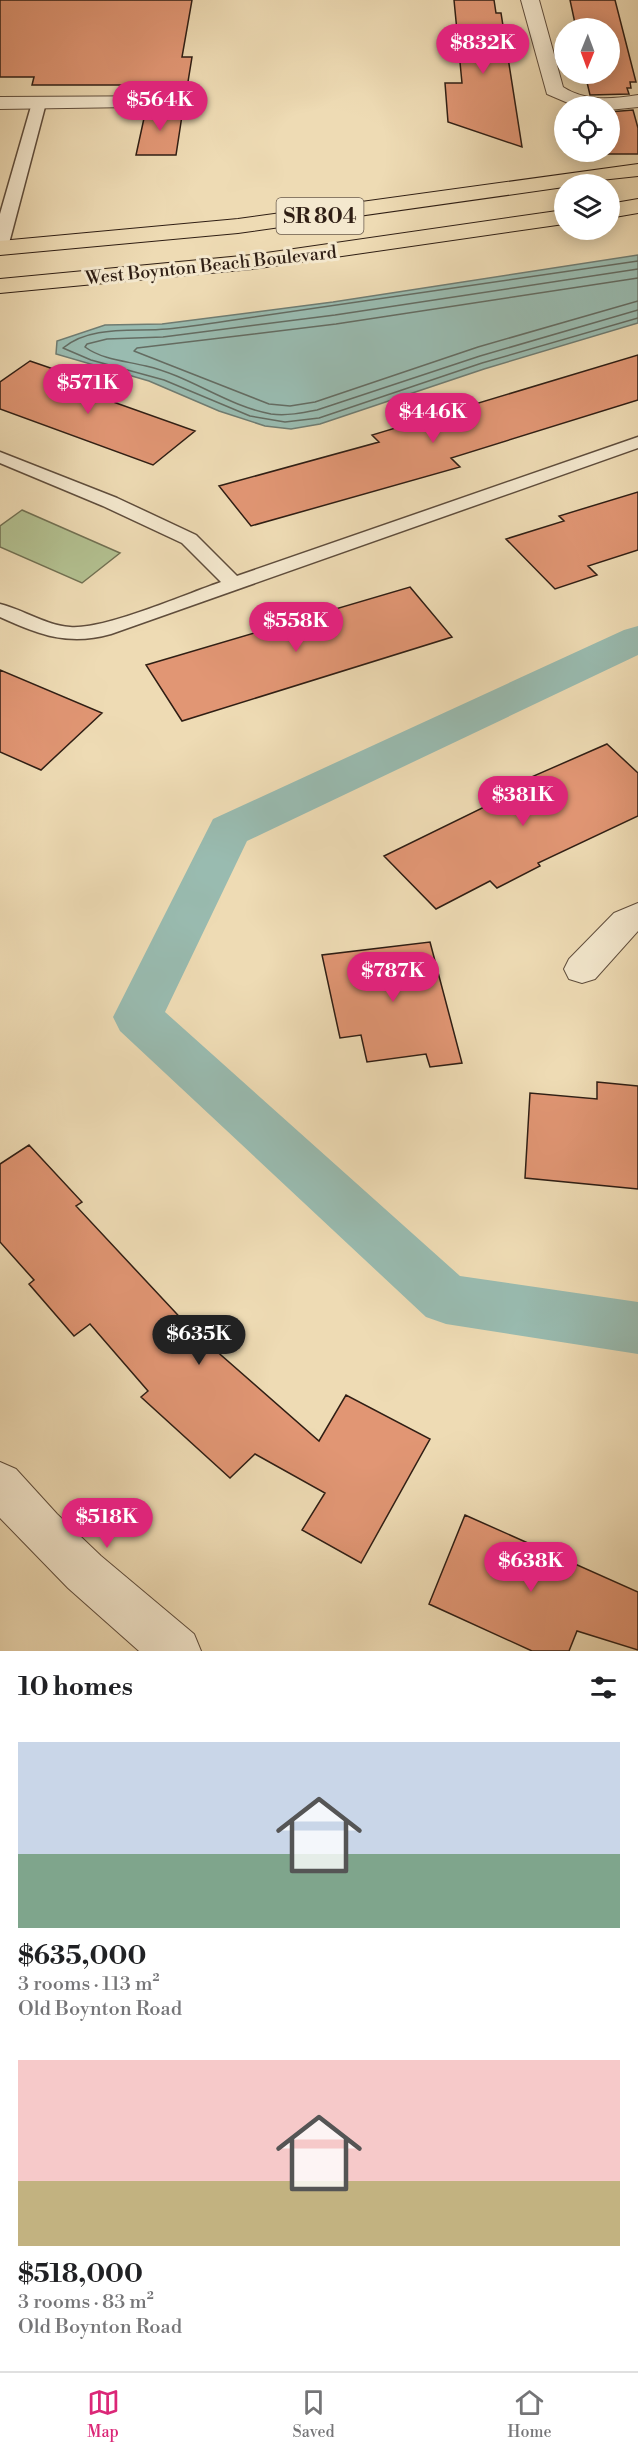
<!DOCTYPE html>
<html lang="en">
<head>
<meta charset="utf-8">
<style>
  body { margin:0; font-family:"Libre Bodoni",serif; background:#f6f6f6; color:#202124; height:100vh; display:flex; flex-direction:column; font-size:22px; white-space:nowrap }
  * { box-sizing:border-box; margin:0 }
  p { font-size:20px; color:#757577 }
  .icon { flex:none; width:33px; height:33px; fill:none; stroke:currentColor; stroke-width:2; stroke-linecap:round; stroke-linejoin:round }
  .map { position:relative; height:1651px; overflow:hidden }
  .side { display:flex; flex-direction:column; background:#fff; flex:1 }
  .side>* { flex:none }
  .needle { width:39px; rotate:181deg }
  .buttons { position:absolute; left:554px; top:18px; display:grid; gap:12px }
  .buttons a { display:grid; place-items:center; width:66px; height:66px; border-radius:50%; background:#fff; box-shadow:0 3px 15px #0003; font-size:30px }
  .price { position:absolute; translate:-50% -51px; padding:0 14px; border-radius:21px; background:#db2777; color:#fff; font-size:20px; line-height:39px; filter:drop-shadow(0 2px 3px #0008) }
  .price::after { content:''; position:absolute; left:50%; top:36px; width:18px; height:14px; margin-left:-9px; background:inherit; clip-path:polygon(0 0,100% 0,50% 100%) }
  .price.on { background:#222; color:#fff }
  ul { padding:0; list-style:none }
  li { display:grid; align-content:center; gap:12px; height:318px; padding:0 18px }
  li span { display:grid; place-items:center; height:186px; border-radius:0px; color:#555 }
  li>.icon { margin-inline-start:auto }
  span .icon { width:108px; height:108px; fill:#fffc; stroke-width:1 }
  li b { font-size:26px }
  h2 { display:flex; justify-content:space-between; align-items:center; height:72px; padding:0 18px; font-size:26px }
  .menu { display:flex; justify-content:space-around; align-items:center; height:84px; border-top:2px solid #e0e0e0; background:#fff; font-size:16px; color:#757577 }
  .menu a { display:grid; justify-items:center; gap:3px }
  .menu .on { color:#db2777 }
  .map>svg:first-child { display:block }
  .green { fill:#b3c191; stroke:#717052; stroke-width:1.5 }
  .water { fill:#99bbb0; stroke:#6f7c72; stroke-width:1.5 }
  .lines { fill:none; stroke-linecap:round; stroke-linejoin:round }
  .shore { stroke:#646c62; stroke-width:1.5 }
  .canal { fill:#99bbb0; fill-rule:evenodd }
  .building { fill:#e19674; stroke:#2f1e14; stroke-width:1.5 }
  .service-casing { stroke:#5f4d3c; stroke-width:3 }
  .minor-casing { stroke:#5f4d3c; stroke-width:2 }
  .tertiary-casing { stroke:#5f4d3c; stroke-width:2 }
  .primary-casing { stroke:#2f1e14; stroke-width:2 }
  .service { fill:#f4e8ce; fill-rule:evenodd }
  .minor { fill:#f4e8ce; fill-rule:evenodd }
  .tertiary { fill:#f4e8ce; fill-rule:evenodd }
  .primary { fill:#eedbb4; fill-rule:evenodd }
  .labels { text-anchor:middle; stroke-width:6; stroke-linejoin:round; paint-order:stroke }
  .far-street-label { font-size:18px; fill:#2f1e14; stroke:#f4e8ce }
  .shield { fill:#f4e8ce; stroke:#6a5b4c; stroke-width:1.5 }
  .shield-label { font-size:21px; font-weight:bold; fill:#2f1e14 }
</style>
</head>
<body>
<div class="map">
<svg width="638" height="1651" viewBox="0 0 638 1651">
  <rect width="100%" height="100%" fill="#eedbb4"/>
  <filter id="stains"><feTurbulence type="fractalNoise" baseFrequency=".00333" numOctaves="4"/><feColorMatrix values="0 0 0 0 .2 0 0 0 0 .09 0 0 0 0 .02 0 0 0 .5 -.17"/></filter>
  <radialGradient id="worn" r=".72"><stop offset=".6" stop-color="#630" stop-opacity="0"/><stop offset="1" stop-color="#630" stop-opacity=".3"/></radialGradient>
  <!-- green -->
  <path class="green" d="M22 510 120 553 82 583 0 547V526Z"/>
  <!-- water -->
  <path class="water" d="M638 255V323L484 369 320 424 291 429 265 426 219 411 149 381 56 354 57 341 105 325 162 324 333 302Z"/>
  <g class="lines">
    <!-- shore -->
    <path class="shore" d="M638 261 227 321C207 324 187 327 167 329 133 332 90 325 63 348L91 360 164 380 250 416 285 422 319 418 482 363 638 318
      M638 269 335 315 163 337 107 339 87 344 85 347C103 360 126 361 146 366 190 376 227 406 271 414 287 416 302 413 317 410L480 356 638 310
      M638 278 336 324 137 348 134 351 269 404 290 406 315 402 478 347 638 301"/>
    <!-- canal -->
    <path class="canal" d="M638 626V655L247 841 165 1012 460 1276 638 1302V1354L446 1324 426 1317 120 1031 113 1017 213 819 624 630Z"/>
  </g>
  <!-- building -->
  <path class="building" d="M0 0H192L182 57H192L186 94H149L151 85H32L34 77H0Z
    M454 0H494L496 13H501L522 147 448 122 445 83H462Z
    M570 0H615L636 82H630L631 88H627L629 94 590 95 585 74H609V28H576Z
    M146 109H183L176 155H136Z
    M633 110 638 128V154H602L601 152H609V112Z
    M638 355V400L451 458 460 467 251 526 219 486 379 442 372 435Z
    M30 361 68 374 57 382 195 431 153 465 0 409V382Z
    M638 492V550L588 566 597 575 555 589 506 539 564 521 559 516Z
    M410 587 452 637 182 721 146 665Z
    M0 670 102 713 41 770 0 752Z
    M607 744 638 773V816L538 863 540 866 497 888 490 881 436 909 384 856 509 795 504 789Z
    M430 942 462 1063 430 1067 426 1054 367 1062 361 1035 340 1038 322 955Z
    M597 1082 638 1086V1189L525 1178 530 1093 597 1099Z
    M29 1145 82 1202 76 1206 189 1327 319 1441 346 1395 430 1439 361 1563 302 1530 325 1493 255 1454 230 1478 141 1397 148 1391 90 1324 74 1336 29 1284 34 1280 0 1242V1164Z
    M465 1515 638 1592V1650L577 1631 569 1651H532L429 1604Z"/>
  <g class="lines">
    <!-- service casing -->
    <g class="service-casing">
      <path id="service" d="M39 99 46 103 8 247 0 252V214L32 103Z
        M638 437V448L111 634C69 646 39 635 0 617V604C24 610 45 625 70 627 104 630 186 594 221 582L182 543 103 506 0 463V452L117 498 196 535 237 576Z"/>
    </g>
    <!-- minor casing -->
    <g class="minor-casing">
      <path id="minor" d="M521 0H539L563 87C586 102 612 99 638 95V107L609 110V106H575L547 94Z
        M194 96 201 98 204 102 201 106 0 109V97Z
        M638 903V931L595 979 582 983 569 979 564 969 569 959 614 913Z"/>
    </g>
    <!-- tertiary casing -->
    <g class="tertiary-casing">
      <path id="tertiary" d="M0 1462 16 1469 57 1514 101 1556 194 1634 201 1651H139L68 1588 0 1518Z"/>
    </g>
    <!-- primary casing -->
    <g class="primary-casing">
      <path id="primary" d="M638 164V176L564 184V187L238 233 0 255V241L238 219Z
        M638 199V213L609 218V204Z
        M564 210V224L252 269 0 293V279L252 255Z"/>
    </g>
    <!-- service -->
    <use href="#service" class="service"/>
    <!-- minor -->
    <use href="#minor" class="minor"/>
    <!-- tertiary -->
    <use href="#tertiary" class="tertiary"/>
    <!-- primary -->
    <use href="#primary" class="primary"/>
  </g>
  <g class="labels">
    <!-- far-street labels -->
    <g class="far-street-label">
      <text transform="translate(211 265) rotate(-6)" y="6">West Boynton Beach Boulevard</text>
    </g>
    <!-- shield labels -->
    <rect class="shield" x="276.5" y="198" width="87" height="36" rx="4.5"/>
    <g class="shield-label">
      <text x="320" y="223">SR 804</text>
    </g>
  </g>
  <rect width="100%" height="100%" filter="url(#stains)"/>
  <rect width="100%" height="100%" fill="url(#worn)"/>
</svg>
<div class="buttons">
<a><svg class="needle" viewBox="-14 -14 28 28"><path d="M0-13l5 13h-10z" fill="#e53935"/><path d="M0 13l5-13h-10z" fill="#757577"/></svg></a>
<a><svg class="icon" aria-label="locate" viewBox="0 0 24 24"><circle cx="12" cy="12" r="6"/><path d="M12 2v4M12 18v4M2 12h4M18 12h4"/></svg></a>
<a><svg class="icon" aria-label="layers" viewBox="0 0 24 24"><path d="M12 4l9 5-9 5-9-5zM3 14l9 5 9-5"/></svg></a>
</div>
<b class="price" style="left:483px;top:75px">$832K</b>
<b class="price" style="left:160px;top:132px">$564K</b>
<b class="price" style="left:88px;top:415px">$571K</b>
<b class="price" style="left:433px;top:444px">$446K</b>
<b class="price" style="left:296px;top:653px">$558K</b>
<b class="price" style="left:523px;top:827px">$381K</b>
<b class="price" style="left:393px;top:1003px">$787K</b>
<b class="price on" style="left:199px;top:1366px">$635K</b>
<b class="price" style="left:107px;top:1549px">$518K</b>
<b class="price" style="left:531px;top:1593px">$638K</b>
</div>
<section class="side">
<h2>10 homes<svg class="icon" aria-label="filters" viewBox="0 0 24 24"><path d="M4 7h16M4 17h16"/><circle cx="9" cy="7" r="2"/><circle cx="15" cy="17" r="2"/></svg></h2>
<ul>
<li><span style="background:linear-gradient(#c9d6e8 60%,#7fa58c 0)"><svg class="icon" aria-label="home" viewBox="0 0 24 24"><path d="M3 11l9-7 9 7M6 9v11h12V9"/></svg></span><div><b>$635,000</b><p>3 rooms · 113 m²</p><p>Old Boynton Road</p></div></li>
<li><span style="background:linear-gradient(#f6c9c9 65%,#c2b280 0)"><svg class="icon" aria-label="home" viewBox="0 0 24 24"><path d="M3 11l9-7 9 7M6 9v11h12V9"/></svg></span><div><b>$518,000</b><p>3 rooms · 83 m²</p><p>Old Boynton Road</p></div></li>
</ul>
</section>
<nav class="menu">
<a class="on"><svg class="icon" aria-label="map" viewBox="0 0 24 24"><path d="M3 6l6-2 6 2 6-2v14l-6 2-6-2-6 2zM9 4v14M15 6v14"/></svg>Map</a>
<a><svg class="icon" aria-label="saved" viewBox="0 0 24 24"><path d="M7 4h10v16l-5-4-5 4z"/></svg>Saved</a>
<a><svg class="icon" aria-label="home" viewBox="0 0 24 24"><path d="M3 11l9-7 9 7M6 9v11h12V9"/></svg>Home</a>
</nav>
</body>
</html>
